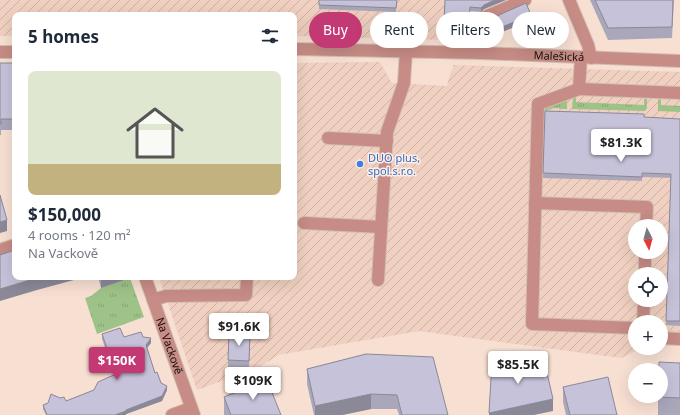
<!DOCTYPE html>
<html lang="en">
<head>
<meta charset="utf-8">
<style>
  body { margin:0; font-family:"Noto Sans",sans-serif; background:#f6f6f7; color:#1f2937; height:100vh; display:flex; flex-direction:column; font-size:15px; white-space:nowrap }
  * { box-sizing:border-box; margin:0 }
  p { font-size:13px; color:#747a83 }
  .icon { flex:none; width:22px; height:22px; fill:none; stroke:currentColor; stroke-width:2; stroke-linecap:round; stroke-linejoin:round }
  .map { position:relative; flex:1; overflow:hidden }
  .drawer { position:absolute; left:12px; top:12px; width:285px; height:268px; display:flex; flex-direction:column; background:#fff; border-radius:8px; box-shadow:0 4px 16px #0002 }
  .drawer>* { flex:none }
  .top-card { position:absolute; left:309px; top:12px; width:311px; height:36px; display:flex; gap:8px }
  .needle { width:26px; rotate:174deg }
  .fabs { position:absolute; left:628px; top:219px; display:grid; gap:8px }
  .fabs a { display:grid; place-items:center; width:40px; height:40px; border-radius:50%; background:#fff; box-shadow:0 4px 16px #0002; font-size:20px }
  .price { position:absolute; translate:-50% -34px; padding:0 9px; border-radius:4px; background:#fff; color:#222; font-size:13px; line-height:26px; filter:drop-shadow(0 1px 2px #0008) }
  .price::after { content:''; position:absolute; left:50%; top:24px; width:12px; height:9px; margin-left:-6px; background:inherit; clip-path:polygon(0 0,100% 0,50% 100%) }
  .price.on { background:#c23974; color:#fff }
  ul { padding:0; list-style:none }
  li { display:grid; align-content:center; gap:8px; height:212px; padding:0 16px }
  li+li { border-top:1px solid #e0e1e3 }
  li span { display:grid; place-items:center; height:124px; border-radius:8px; color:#555 }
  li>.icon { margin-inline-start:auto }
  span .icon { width:72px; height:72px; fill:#fffc; stroke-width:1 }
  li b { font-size:17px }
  h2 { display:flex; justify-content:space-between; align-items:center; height:48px; padding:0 16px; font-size:17px }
  .chip { padding:0 14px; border-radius:18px; background:#fff; box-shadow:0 4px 16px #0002; font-size:14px; line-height:36px }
  .chip.on { background:#c23974; color:#fff }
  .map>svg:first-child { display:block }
  .industrial { fill:url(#industrial-furrows); fill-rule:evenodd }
  .grass { fill:url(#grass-tufts) }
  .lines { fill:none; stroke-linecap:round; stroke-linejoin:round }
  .minor-casing { stroke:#d3beb2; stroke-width:14 }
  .minor { stroke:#c68c85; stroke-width:12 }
  .wall { fill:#aaa7bb }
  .shaded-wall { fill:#8b8898 }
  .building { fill:#c6c2d9; stroke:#8b8898 }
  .shop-dot { fill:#3f7fe0; stroke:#fdeee7; stroke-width:1.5 }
  .labels { text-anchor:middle; stroke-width:3; stroke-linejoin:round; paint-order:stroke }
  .street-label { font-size:11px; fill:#18100c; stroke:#fdeee7 }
  .shop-label { font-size:11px; fill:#366cbe; stroke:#fdeee7; text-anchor:start }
</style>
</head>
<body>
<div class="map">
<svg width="680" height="415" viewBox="0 0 680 415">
  <defs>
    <pattern id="industrial-furrows" width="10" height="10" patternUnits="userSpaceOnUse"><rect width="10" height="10" fill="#f0d0c0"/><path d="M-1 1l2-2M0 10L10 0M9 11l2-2" fill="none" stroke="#cdb2a4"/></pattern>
    <pattern id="grass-tufts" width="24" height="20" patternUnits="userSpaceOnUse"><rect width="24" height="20" fill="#9ec388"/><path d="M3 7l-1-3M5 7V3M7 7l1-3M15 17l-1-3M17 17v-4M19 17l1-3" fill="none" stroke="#87a674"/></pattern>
  </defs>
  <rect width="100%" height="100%" fill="#f7dfd2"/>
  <!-- industrial -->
  <path class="industrial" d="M0 0H445L444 27 443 40 294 36V15H15V36H0Z
    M380 62 392 83 447 86 449 77 454 65 680 72V340L661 343V322H635V348H641L621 358 419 331 278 355 260 367 197 390 159 277H294V63ZM635 226H661V252H635ZM635 274H661V300H635Z"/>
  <!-- grass -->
  <path class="grass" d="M573 97H576V102L644 105V99H647V108L645 111 572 109Z
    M567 99V109C558 109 547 105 545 115H542L546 107Z
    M658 99 661 100V105L680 106V112L658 111Z
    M130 278 144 317 97 334 85 298 91 296 101 288Z"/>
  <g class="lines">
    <!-- minor casing -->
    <g class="minor-casing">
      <g id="minor">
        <path d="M569 0 588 45 591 58"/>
        <path id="s1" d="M294 49 482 53 680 61"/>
        <path d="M0 52H15"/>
        <path d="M482 53 480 41 487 16 525 0"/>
        <path d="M581 57 579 89 680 93"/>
        <path d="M579 89 538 104 532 324 635 328"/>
        <path d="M328 138 387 141"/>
        <path d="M535 203 647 207 646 226"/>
        <path d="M304 223 381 227"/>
        <path d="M0 250 15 245"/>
        <path d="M645 274V252"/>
        <path id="s2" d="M145 277 194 415"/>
        <path d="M378 280 387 132 404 83 406 51"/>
        <path d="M153 300 166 296 246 295 247 277"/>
        <path d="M643 322 644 300"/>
        <path d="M661 338 680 339"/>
        <path d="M172 415 191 408"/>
      </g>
    </g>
    <!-- minor -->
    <use href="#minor" class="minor"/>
  </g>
  <!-- wall -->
  <path class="wall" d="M319 0H397L396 12 319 9Z
    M445 0H506L484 9 481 12 470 11 469 27H444Z
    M590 0H674L672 38 608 40Z
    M497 16 531 20 502 32 497 20Z
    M0 63H15V130H1V135H0Z
    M545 111 644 117 680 119V326L666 325 671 178 642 177V181L543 178Z
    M98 277H130V278L101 288Z
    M102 334 124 337H143L151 343 147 348 155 373 161 383 167 390 162 401 126 414V415H46L43 409V405L66 401 94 390 115 375 102 339Z
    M250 334 249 370 228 369V360Z
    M366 354 448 415H399L397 409H371L342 415H314L307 384V369Z
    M680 363V415H658V396Z
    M563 387 617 415H566L563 402Z
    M224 397 281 415H224Z"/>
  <!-- shaded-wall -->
  <path class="shaded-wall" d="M495 0H506L484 9 481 12V8L484 5Z
    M531 15V20L502 32V27Z
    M7 220V231L0 233V222Z
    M40 277H85L37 290 0 301V289Z
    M101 277H130V278L101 288Z
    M151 338V343L146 349V345Z
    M167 386V390L162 401 126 414V415H115L126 410Z
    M371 394V409L342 415H315V406Z
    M553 399V411L534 415H489V413Z"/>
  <!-- building -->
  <path class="building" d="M319 0H397L396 8 319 5Z
    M445 0H495L484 5 481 8 470 7 469 23 444 22Z
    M595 0H673L672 27 608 28Z
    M526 3 531 15 502 27 497 16Z
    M0 63H15V119H1V124H0Z
    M545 111 644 114V117L680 119V321H666L671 174 642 173V177L543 173Z
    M0 195 7 220 0 222Z
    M15 250V277H40L0 289V255Z
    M120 328 124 337 141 332 143 337 151 338 146 345 155 373 157 372 161 383 167 386 162 396 126 410V411L115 415H47L43 405 48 403 51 394 60 398 64 397 66 401 94 390 98 382 116 374 102 334Z
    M229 333 250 334 249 361 228 360Z
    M366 354 433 357 448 415H402L397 395 371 394 315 406 307 369Z
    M492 361 545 364 553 399 489 413Z
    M659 362 680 363V398L658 397V396H661V370H659Z
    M608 377 617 415H570L563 387Z
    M267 380 281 415H231L224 397Z"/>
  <!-- markers -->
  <circle class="shop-dot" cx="360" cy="164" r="4"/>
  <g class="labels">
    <!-- street labels -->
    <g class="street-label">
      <text dy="4" stroke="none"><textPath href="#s1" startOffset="265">Malešická</textPath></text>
      <text dy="4" stroke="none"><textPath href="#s2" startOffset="73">Na Vackově</textPath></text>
    </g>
    <!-- shop labels -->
    <g class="shop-label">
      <text x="368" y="162">DUO plus,<tspan x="368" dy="13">spol.s.r.o.</tspan></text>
    </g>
  </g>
</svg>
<div class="fabs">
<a><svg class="needle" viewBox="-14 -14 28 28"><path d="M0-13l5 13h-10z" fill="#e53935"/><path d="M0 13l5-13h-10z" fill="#747a83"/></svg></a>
<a><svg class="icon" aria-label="locate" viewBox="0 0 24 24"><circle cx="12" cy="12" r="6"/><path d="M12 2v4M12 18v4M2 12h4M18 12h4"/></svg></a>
<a>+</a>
<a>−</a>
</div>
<b class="price" style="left:621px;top:163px">$81.3K</b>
<b class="price" style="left:239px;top:347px">$91.6K</b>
<b class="price on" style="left:117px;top:381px">$150K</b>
<b class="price" style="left:518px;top:385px">$85.5K</b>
<b class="price" style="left:253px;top:401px">$109K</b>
<div class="top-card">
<a class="chip on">Buy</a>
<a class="chip">Rent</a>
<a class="chip">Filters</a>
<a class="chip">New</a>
</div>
<section class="drawer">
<h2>5 homes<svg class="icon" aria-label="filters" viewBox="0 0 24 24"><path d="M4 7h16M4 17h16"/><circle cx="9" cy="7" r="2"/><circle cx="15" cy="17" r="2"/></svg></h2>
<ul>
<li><span style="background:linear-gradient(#dfe7d0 75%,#c2b280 0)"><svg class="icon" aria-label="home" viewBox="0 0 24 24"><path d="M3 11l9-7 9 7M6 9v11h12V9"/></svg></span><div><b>$150,000</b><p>4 rooms · 120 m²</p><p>Na Vackově</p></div></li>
</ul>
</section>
</div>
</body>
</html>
